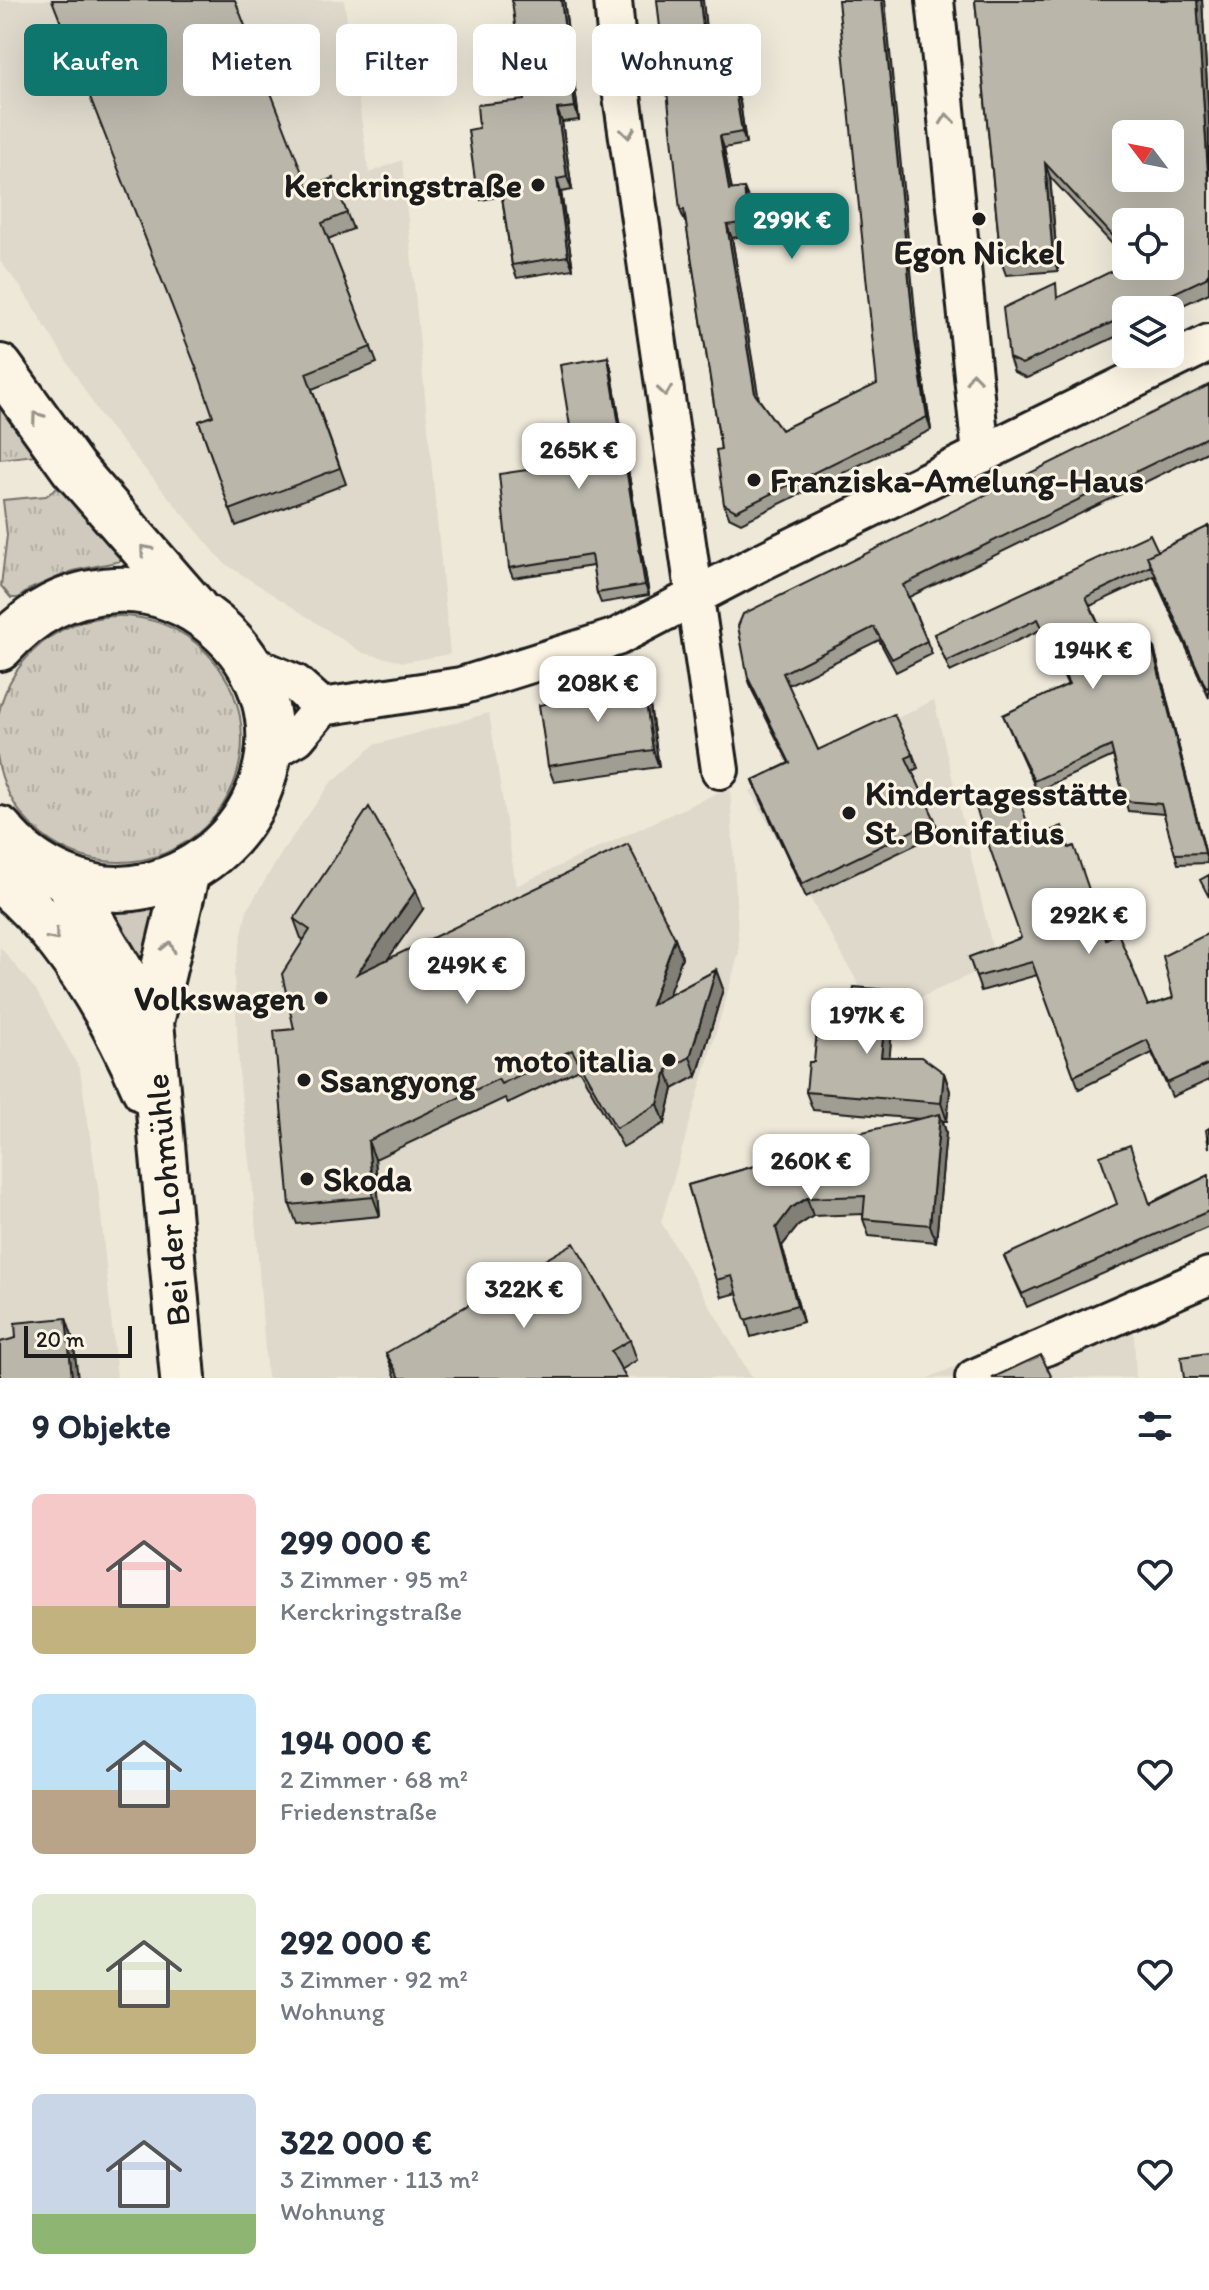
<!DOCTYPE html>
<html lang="de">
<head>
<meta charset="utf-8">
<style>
  body { margin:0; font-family:Itim,sans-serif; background:#f2f2f3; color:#1f2937; height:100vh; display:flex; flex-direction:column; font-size:30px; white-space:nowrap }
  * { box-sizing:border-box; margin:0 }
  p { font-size:26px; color:#747a83 }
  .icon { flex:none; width:44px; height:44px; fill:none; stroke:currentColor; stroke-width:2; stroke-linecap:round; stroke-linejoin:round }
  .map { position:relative; height:1378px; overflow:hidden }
  .sheet { display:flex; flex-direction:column; background:#fff; flex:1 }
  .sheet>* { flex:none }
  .hud { position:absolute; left:24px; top:24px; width:800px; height:72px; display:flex; gap:16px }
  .needle { width:52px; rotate:302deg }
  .buttons { position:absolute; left:1112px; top:120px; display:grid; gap:16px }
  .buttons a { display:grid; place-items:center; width:72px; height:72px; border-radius:12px; background:#fff; box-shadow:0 8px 32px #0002; font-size:40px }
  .scale { position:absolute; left:24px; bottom:20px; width:108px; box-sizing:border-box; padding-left:8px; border:4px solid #1c1c1c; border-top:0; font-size:22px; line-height:28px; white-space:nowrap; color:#1c1c1c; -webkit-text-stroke:6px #fcf5e5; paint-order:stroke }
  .price { position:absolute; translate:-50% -68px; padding:0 18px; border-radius:16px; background:#fff; color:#222; font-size:26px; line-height:52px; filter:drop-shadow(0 2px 4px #0008) }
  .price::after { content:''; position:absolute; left:50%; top:48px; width:24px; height:18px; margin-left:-12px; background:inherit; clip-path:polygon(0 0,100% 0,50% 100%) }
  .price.current { background:#0f766e; color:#fff }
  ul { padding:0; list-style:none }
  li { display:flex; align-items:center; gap:24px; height:200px; padding:0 32px }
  li span { display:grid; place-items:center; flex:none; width:224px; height:160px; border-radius:12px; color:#555 }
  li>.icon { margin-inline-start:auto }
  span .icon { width:96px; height:96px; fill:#fffc; stroke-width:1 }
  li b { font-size:34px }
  h2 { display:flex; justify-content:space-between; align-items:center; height:96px; padding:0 32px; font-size:34px }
  .pill { padding:0 28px; border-radius:12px; background:#fff; box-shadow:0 8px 32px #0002; font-size:28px; line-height:72px }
  .pill.current { background:#0f766e; color:#fff }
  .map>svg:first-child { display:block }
  .built { fill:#ded9cb }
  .grass { fill:url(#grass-tufts); stroke:#76736c; stroke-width:2 }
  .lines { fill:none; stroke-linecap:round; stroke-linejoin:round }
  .minor-casing { stroke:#1c1c1c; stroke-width:42 }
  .primary-casing { stroke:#1c1c1c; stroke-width:50 }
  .minor { stroke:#fcf5e5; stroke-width:36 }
  .primary { stroke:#fcf5e5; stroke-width:44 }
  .wall { fill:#a09d92; stroke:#1c1c1c; stroke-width:2 }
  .shaded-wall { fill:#827f77; stroke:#1c1c1c; stroke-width:2 }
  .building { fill:#bab6aa; stroke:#1c1c1c; stroke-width:2; fill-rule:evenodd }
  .oneway { stroke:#97938b }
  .poi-dot { fill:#1c1c1c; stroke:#fcf5e5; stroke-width:3 }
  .labels { text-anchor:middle; stroke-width:6; stroke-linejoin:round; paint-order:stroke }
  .poi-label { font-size:34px; font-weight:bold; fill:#1c1c1c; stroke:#fcf5e5; text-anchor:start }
  .street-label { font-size:34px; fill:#1c1c1c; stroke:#fcf5e5 }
</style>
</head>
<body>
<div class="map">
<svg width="1209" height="1378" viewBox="0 0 1209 1378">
  <defs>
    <pattern id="grass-tufts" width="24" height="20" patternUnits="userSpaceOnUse" patternTransform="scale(2)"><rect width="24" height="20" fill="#cfcabd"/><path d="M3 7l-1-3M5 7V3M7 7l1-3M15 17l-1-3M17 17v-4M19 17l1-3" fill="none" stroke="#b1ada2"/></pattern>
  </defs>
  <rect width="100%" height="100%" fill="#eee8d9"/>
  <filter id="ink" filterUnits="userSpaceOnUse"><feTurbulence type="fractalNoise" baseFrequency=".0125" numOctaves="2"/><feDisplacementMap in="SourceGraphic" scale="16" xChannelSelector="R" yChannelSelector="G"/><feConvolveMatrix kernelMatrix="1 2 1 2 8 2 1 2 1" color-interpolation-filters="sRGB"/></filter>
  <g filter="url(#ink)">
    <!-- built -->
    <path class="built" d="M0 0H344L369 173 402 160 450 654 404 662 363 653 224 563 102 418 22 289 0 261Z
      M934 700 996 963 915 1000 864 994 750 791Z
      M489 713 516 886 730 787 739 953 661 1222 752 1378H267L252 1177 240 1086 234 973 247 910 284 849 330 784 374 745Z
      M0 947 36 990 80 1070 99 1195 117 1378H0Z
      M1132 1293 1136 1378H928Z"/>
    <!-- grass -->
    <path class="grass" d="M0 402 36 455 0 459Z
      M61 485 120 554 121 561 72 571 30 589 18 598H11L1 586 7 535 3 500 46 496Z
      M-4 739a123 123 0 1 1 246 0a123 123 0 1 1-246 0Z
      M162 905 145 972 115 918 114 910 133 911Z"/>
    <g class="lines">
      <!-- minor casing -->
      <g class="minor-casing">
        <path id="minor" d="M613 0 621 89 720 770
          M935 0 981 455
          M250 664 295 683 322 707
          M269 753 297 737 322 707 461 686 617 637 761 562 1209 343
          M974 1378 1209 1276"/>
      </g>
      <!-- primary casing -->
      <g class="primary-casing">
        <path id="primary" d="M0 367 73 468 194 607
          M0 648C32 612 67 593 115 590 154 588 186 601 215 625 315 709 268 858 145 886 91 898 33 871 0 829
          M0 880C66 934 111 1012 145 1090
          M67 880 151 1022
          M183 1378 151 1022 187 872"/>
      </g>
      <!-- minor -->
      <use href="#minor" class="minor"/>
      <!-- primary -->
      <use href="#primary" class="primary"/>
    </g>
    <!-- wall -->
    <path class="wall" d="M564 0 579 120 562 122 572 190 561 192 573 269 517 278 512 265 502 196 481 200 476 187 479 128 524 100Z
      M975 0H1202L1209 120V293L1170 311V310H1126V332L1027 378 1014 372 1009 358 1060 297 1170 266 1126 222V259L1050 177 1058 271 1006 275 1001 261Z
      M735 90 740 102 746 144 724 148 732 190 749 200 753 234 732 238 758 398 781 430 877 384 919 353 931 430 741 523 729 517 724 504 721 449 686 222H685L680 210 713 93Z
      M333 178 353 229 328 239 377 363 312 389 346 484 236 526 199 421 213 416 308 188Z
      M608 357 611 368 649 595 601 603 597 593 593 566 513 578 509 568 576 463Z
      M1209 385V451L909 597 932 654 896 672 879 640 788 685 818 750 913 755 918 768 912 771 940 833 806 897 758 793 753 780 789 763 752 690 748 678Z
      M1209 526V698L1154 576 1090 606 1115 659 1154 648 1208 863 1178 864 1164 814 1128 811 1113 756 1037 791 1003 715 1068 685 1042 629 950 672 934 634 1158 551Z
      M648 692 659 767 554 782 548 766Z
      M1033 838 1070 848 1106 939 1148 1006 1173 998 1209 933V1080L1172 1097 1152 1053 1079 1089 1037 975 981 991 969 957 1021 938Z
      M423 909 387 959 675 938 682 957 668 996 716 970 723 989 697 1076 673 1089 665 1123 623 1147 579 1069 508 1103 505 1098 375 1159 380 1216 297 1224 290 1205 294 1029 304 940 301 938 294 919Z
      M894 1008 889 1057 944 1073 950 1091 947 1121H943L946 1132 936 1242 869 1236 863 1219V1214L813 1216 798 1226 782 1246 803 1322 751 1337 738 1293 722 1297 716 1280 688 1185 920 1119 813 1110 806 1092 814 1062 852 1011Z
      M1209 1175V1227L1027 1307 1004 1256 1150 1203Z
      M630 1340 637 1360 621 1370 626 1378H396L386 1353Z"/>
    <!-- shaded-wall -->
    <path class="shaded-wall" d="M561 0H564L579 120 575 107Z
      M700 0H703L714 106 710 94Z
      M882 0H885L919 353 931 430 927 417 915 341Z
      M1197 0H1202L1209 120V189Z
      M735 90 740 102 746 144 742 132Z
      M557 109 562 122 572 190 567 177Z
      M720 136 724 148 734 203 729 190Z
      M1045 163 1050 177 1058 271 1053 257Z
      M557 179 561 192 573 269 568 256Z
      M744 188 749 200 753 234 748 222Z
      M727 225 732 238 760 406 755 394Z
      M608 357 611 368 649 595 645 585Z
      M1150 638 1154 648 1208 863 1205 853Z
      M642 676 648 692 659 767 653 750Z
      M416 890 423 909 364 993 357 974Z
      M675 938 682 957 658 1024 651 1005Z
      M716 970 723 989 697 1076 690 1057Z
      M888 990 894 1008 888 1075 881 1057Z
      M667 1070 673 1089 665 1123 658 1104Z
      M944 1073 950 1091 947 1121 941 1103Z
      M940 1114 946 1132 936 1242 930 1225Z
      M368 1141 375 1159 380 1216 373 1197Z
      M807 1198 813 1216 798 1226 782 1246 803 1322 797 1305 776 1228 791 1208Z
      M66 1318 73 1339 78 1378H72Z"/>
    <!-- building -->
    <path class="building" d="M52 0H235L308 188 333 178 347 213 322 223 371 347 306 373 340 468 230 510 199 421 213 416 199 375Z
      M512 0H561L575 107 557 109 567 177 557 179 568 256 512 265 500 183 476 187 468 130 479 128 477 105 524 100Z
      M657 0H700L710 94 735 90 742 132 720 136 729 190 744 188 748 222 727 225 755 394 781 430 877 384 838 0H882L915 341 927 417 736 511 724 504 716 450 721 449 684 210H680Z
      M975 0H1197L1209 189V272L1206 278 1138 310H1126V316L1022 364 1009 358 1003 308 1056 283 1057 298 1126 264V266H1170V222H1126V250L1045 163 1053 257 1001 261ZM1126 134H1170V178H1126Z
      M608 357 645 585 597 593 591 555 509 568 499 474 576 463 560 365Z
      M1209 385V441L1207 437 903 585 927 641 892 659 874 627 783 673 818 750 894 714 913 755 906 758 935 820 802 884 753 780 790 763 748 678 738 626 743 614Z
      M1209 526V687L1206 688 1147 556Z
      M1150 534 1158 551 1147 556 1151 566 1086 597 1115 659 1150 638 1205 853 1175 854 1161 804 1125 801 1111 746 1034 781 1003 715 1069 684 1038 619 946 662 934 634Z
      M642 676 653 750 548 766 539 705 593 696 591 684Z
      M1015 789 1033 838 1062 826 1069 848 1074 846 1106 939 1118 933 1148 1006 1173 998 1163 956 1209 933V1064L1167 1083 1147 1040 1074 1076 1032 962 976 977 969 957 1021 938 976 808Z
      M369 807 416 890 357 974 628 844 675 938 651 1005 716 970 690 1057 667 1070 658 1104 616 1128 572 1050 501 1084 498 1079 368 1141 373 1197 290 1205 274 1031 294 1029 282 974 310 930 294 919Z
      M1209 875V897L1200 880Z
      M854 987 888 990 881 1057H922L944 1073 941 1103 806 1092 809 1062H814L819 1008 852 1011Z
      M940 1114 930 1225 863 1219 865 1196 807 1198 791 1208 776 1228 797 1305 745 1320 732 1276 716 1280 688 1185 766 1163 794 1148Z
      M1209 1128V1148L1206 1130Z
      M1130 1145 1150 1204 1209 1175V1211L1022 1294 1004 1256 1117 1204 1100 1156Z
      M574 1243 630 1340 611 1351 626 1378H400L386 1353Z
      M66 1318 72 1378H0V1342L16 1338 15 1323Z
      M1209 1353V1378H1184L1181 1357Z
      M1041 1355 1052 1378H992Z"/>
    <!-- one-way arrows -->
    <defs><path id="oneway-chevron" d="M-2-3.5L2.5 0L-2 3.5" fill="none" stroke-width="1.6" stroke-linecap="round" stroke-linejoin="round" transform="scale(2)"/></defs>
    <g class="oneway">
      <use href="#oneway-chevron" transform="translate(947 119) rotate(-96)"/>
      <use href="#oneway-chevron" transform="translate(628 133) rotate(82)"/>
      <use href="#oneway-chevron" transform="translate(973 378) rotate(-96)"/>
      <use href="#oneway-chevron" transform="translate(665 391) rotate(82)"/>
      <use href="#oneway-chevron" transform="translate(37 417) rotate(-126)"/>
      <use href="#oneway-chevron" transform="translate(145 550) rotate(-131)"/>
      <use href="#oneway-chevron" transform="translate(54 936) rotate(49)"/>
      <use href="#oneway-chevron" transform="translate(169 947) rotate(-77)"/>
    </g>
  </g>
  <!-- markers -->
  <g class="poi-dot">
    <circle cx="538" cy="185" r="8"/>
    <circle cx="979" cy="219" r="8"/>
    <circle cx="754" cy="480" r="8"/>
    <circle cx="849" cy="813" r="8"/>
    <circle cx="321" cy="998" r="8"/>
    <circle cx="669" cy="1060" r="8"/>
    <circle cx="304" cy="1080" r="8"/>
    <circle cx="307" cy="1179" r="8"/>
  </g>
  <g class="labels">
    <!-- poi labels -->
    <g class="poi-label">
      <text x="522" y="197" text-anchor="end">Kerckringstraße</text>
      <text x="979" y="264" text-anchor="middle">Egon Nickel</text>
      <text x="770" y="492">Franziska-Amelung-Haus</text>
      <text x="865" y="805">Kindertagesstätte<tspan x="865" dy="39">St. Bonifatius</tspan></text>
      <text x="305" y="1010" text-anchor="end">Volkswagen</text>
      <text x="653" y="1072" text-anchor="end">moto italia</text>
      <text x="320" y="1092">Ssangyong</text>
      <text x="323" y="1191">Skoda</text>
    </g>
    <!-- street labels -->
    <g class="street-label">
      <text transform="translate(167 1200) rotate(-95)" y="12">Bei der Lohmühle</text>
    </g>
  </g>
</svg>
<div class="buttons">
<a><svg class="needle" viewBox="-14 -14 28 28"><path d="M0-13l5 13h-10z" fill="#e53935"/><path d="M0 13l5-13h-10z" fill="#747a83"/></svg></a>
<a><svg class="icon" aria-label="locate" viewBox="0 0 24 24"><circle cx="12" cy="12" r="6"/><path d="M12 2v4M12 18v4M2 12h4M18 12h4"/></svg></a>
<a><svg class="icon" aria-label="layers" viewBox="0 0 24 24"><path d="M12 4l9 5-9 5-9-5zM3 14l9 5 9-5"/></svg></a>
</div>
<div class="scale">20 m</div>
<b class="price current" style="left:792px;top:261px">299K €</b>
<b class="price" style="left:579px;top:491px">265K €</b>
<b class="price" style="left:1093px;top:691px">194K €</b>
<b class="price" style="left:598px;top:724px">208K €</b>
<b class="price" style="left:1089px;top:956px">292K €</b>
<b class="price" style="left:467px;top:1006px">249K €</b>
<b class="price" style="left:867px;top:1056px">197K €</b>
<b class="price" style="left:811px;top:1202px">260K €</b>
<b class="price" style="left:524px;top:1330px">322K €</b>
<div class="hud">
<a class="pill current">Kaufen</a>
<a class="pill">Mieten</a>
<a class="pill">Filter</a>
<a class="pill">Neu</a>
<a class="pill">Wohnung</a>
</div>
</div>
<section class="sheet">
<h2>9 Objekte<svg class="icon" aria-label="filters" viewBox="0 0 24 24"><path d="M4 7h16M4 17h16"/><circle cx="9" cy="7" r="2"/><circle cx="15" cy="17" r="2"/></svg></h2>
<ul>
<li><span style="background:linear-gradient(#f6c9c9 70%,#c2b280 0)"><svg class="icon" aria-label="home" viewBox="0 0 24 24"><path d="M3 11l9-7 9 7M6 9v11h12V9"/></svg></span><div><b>299 000 €</b><p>3 Zimmer · 95 m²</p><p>Kerckringstraße</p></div><svg class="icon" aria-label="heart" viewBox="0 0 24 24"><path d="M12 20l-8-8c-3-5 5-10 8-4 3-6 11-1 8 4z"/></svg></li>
<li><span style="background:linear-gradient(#bfe0f5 60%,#b9a48a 0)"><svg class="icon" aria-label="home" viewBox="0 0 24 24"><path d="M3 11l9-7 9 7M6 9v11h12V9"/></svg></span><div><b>194 000 €</b><p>2 Zimmer · 68 m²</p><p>Friedenstraße</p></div><svg class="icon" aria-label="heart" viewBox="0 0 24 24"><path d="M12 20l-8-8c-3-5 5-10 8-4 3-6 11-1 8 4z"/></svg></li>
<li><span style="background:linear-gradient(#dfe7d0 60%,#c2b280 0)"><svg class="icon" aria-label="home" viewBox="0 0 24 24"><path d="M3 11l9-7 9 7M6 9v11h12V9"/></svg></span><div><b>292 000 €</b><p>3 Zimmer · 92 m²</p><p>Wohnung</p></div><svg class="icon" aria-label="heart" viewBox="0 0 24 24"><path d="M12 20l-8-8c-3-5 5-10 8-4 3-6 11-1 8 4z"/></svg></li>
<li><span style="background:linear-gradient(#c9d6e8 75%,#8fb573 0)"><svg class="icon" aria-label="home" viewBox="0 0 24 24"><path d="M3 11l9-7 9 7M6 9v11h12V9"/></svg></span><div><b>322 000 €</b><p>3 Zimmer · 113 m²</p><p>Wohnung</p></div><svg class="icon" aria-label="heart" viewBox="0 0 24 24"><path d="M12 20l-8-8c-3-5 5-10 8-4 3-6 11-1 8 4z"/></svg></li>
</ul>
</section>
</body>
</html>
